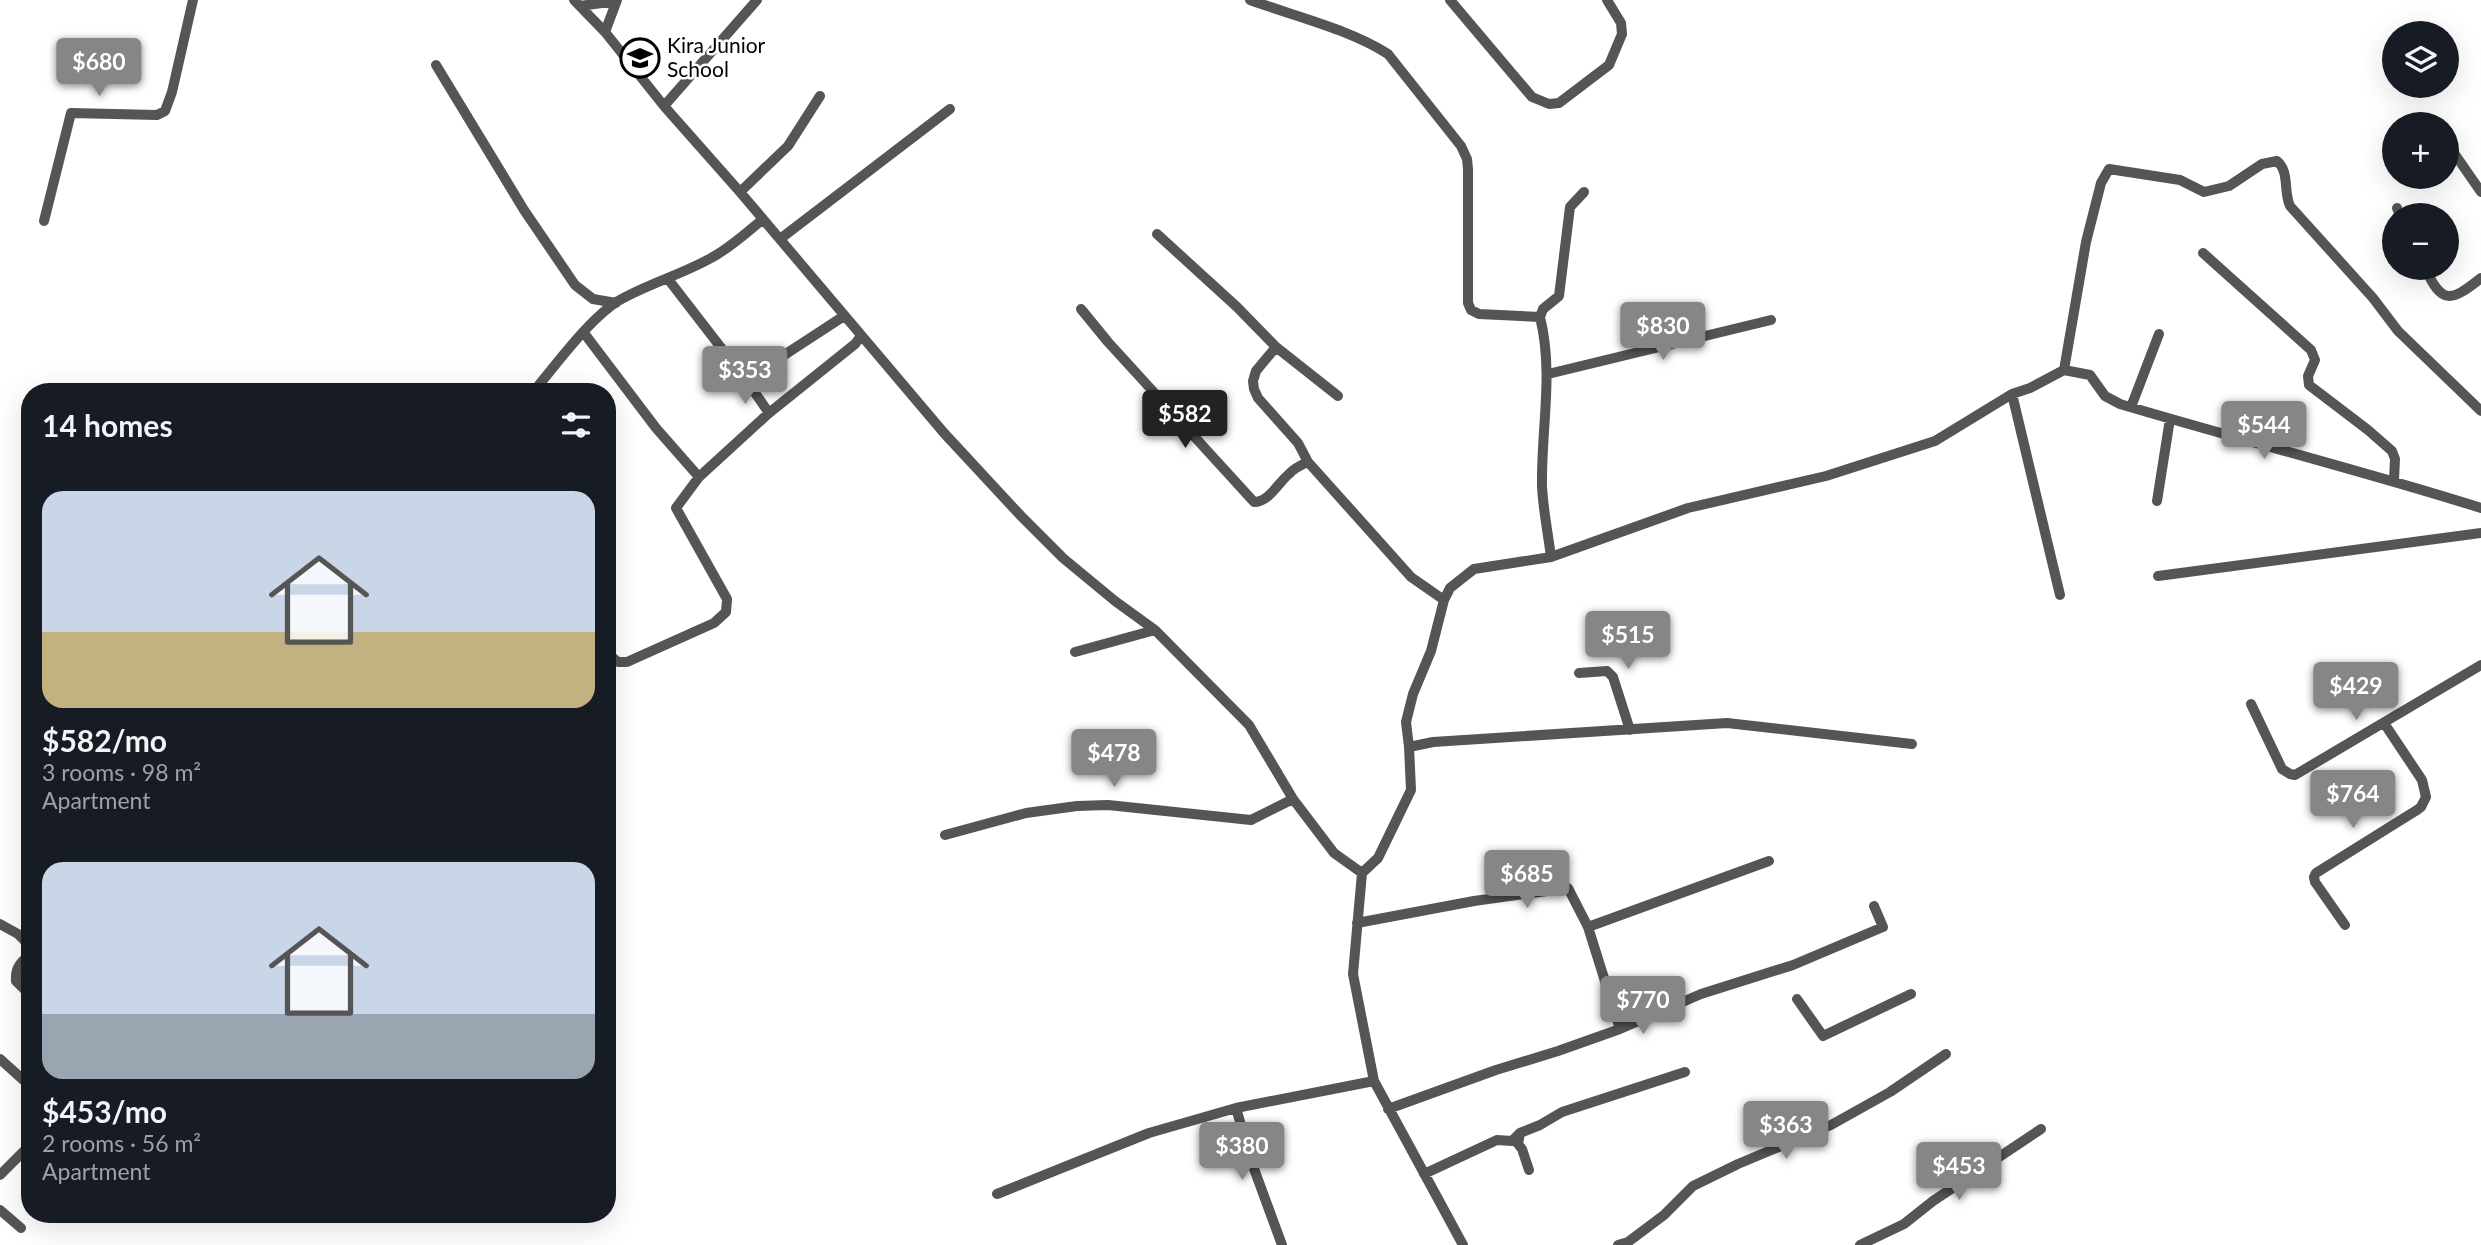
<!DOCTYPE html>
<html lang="en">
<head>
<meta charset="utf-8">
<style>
  body { margin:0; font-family:Lato,sans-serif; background:#20242c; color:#f1f3f6; height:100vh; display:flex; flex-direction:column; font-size:26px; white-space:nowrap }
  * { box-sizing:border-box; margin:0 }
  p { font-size:23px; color:#9ea1a6 }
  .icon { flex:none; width:38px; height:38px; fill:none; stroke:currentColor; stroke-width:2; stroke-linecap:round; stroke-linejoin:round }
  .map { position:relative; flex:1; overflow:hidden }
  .panel { position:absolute; left:21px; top:383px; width:595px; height:840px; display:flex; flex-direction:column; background:#171b24; border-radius:28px; box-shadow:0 7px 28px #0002 }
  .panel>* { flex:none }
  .tools { position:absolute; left:2382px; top:21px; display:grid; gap:14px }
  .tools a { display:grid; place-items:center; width:77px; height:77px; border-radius:50%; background:#171b24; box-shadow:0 7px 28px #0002; font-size:35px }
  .price { position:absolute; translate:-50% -60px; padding:0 16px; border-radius:7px; background:#858687; color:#fff; font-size:23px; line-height:46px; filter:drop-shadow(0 2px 4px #0008) }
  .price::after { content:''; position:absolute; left:50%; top:42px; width:21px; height:16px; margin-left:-10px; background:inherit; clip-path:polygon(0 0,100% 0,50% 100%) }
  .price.on { background:#222; color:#fff }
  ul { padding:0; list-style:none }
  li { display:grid; align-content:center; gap:14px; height:371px; padding:0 21px }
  li span { display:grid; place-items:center; height:217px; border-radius:21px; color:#555 }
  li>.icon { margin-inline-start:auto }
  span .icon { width:126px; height:126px; fill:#fffc; stroke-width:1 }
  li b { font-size:30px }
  h2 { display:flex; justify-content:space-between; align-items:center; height:84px; padding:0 21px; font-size:30px }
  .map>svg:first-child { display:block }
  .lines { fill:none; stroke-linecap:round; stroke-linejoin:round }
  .street { stroke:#555; stroke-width:10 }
  .labels { text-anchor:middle; stroke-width:5; stroke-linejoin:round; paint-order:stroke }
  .poi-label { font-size:21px; fill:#000; stroke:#fff; text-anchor:start }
</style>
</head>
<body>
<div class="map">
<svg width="2481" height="1245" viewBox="0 0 2481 1245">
  <rect width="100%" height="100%" fill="#fff"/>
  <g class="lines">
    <!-- street -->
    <path class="street" d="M574 0 605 32 664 106 740 192 944 433 1021 516 1063 558 1115 601 1155 630 1249 725 1293 799 1334 853 1362 873
      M1250 0C1294 16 1349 29 1388 54L1461 146 1467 159 1468 169V303L1471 310 1479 314 1540 317C1554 373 1541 429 1542 486 1543 509 1548 533 1551 557
      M1450 0 1532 97 1549 104 1559 103 1609 65 1622 34 1621 23 1607 0
      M580 6 616 1
      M605 32 617 0
      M436 65 524 210 575 285 593 299 616 303
      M664 106 757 0
      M2454 153 2481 192
      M740 192 788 146 820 96
      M2397 208 2400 215
      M44 221 71 113 157 115 165 111 172 92 193 0
      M1157 234 1237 307 1276 347 1256 371 1253 381 1254 389 1258 398 1298 443 1308 462 1411 577 1444 600
      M780 239 950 109
      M2203 253 2311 350 2315 360 2308 376 2309 385 2368 430 2392 451 2395 459 2394 480
      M2425 268C2442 305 2451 302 2481 278
      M668 279 746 380 844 316
      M1081 309 1108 342 1254 502C1269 502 1278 483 1289 474 1294 468 1301 465 1308 462
      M1540 317 1543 309 1559 296 1570 207 1584 192
      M584 333 656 428 699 477 676 508 727 599 726 612 714 623 627 662H618L612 657 607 647
      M1276 347 1338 396
      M2064 370 2086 242 2101 183 2109 169 2180 180 2204 192 2229 186 2262 164 2277 161C2290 172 2283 191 2290 206L2373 298 2398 331 2481 411
      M1548 374 1771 320
      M746 380 769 413
      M533 392C556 365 589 319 618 301 647 284 681 275 711 258 730 248 746 233 763 219
      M2012 394 2060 595
      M2131 407 2159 334
      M699 477 769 413 855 344 861 336
      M2157 501 2170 419
      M2158 576 2481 533
      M1075 652 1155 630
      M1579 673 1607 671 1613 677 1630 730
      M2251 704 2282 769 2290 774 2295 775 2481 665
      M1409 747 1406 722 1413 694 1431 651 1444 600 1450 588 1474 569 1551 557 1688 508 1826 476 1935 441 2012 394 2030 388 2064 370 2090 375 2105 396 2120 404C2240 440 2361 470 2481 508
      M945 835 1026 813 1077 806 1108 805 1251 820 1293 799
      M1357 923 1474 901 1568 888 1588 927 1620 1029
      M0 924 18 934 30 946
      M2345 925 2315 882 2314 877 2316 873 2417 810 2421 807 2426 797 2422 780 2384 723
      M1588 927 1769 861
      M30 954C20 963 15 968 16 981L30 995
      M1797 999 1823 1036 1911 994
      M0 1059 30 1086
      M1236 1108 1253 1166 1282 1245
      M1388 1109 1496 1070 1558 1051 1620 1029 1701 994 1793 965 1883 927 1874 906
      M1520 1133 1540 1125 1562 1112 1685 1072
      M1424 1174 1497 1140 1512 1141 1520 1133 1518 1144 1522 1149 1529 1170
      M0 1175 30 1145
      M997 1194 1149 1133 1236 1108 1374 1081
      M0 1210 21 1228
      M1463 1245 1374 1081 1353 974 1362 873 1378 858 1411 790 1409 747 1433 742 1727 723 1912 744
      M1618 1245 1628 1242 1664 1215 1693 1186 1738 1164 1831 1125 1890 1092 1946 1054
      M1860 1245 1904 1224 1933 1201 2041 1129"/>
  </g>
  <!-- icons -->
  <defs>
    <g id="school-ring" transform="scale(2.0125)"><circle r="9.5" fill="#fff" stroke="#000" stroke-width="1.5"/><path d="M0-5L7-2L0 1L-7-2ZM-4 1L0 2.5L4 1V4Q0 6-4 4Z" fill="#000"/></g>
  </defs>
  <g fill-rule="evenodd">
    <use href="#school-ring" x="640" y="58"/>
  </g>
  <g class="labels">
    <!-- poi labels -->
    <g class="poi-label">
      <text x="667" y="53">Kira Junior<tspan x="667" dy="24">School</tspan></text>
    </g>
  </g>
</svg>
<div class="tools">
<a><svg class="icon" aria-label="layers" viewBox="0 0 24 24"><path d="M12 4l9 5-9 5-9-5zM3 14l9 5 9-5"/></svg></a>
<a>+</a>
<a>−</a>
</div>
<b class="price" style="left:99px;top:98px">$680</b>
<b class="price" style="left:1663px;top:362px">$830</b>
<b class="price" style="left:745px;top:406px">$353</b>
<b class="price on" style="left:1185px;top:450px">$582</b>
<b class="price" style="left:2264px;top:461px">$544</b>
<b class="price" style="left:1628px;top:671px">$515</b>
<b class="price" style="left:2356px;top:722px">$429</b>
<b class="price" style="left:1114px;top:789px">$478</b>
<b class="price" style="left:2353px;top:830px">$764</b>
<b class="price" style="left:1527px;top:910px">$685</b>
<b class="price" style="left:1643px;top:1036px">$770</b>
<b class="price" style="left:1786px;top:1161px">$363</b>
<b class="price" style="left:1242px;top:1182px">$380</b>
<b class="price" style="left:1959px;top:1202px">$453</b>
<section class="panel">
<h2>14 homes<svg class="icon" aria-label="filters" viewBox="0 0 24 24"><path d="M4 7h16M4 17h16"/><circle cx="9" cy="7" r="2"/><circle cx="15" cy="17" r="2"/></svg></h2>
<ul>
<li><span style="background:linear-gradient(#c9d6e8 65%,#c2b280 0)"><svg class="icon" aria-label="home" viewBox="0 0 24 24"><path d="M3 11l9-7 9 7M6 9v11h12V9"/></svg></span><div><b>$582/mo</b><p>3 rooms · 98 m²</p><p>Apartment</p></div></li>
<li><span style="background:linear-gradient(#c9d6e8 70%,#9aa5b1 0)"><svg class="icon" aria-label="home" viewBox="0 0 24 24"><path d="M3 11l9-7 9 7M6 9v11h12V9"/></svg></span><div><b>$453/mo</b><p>2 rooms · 56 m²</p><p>Apartment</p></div></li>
</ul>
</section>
</div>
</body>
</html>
